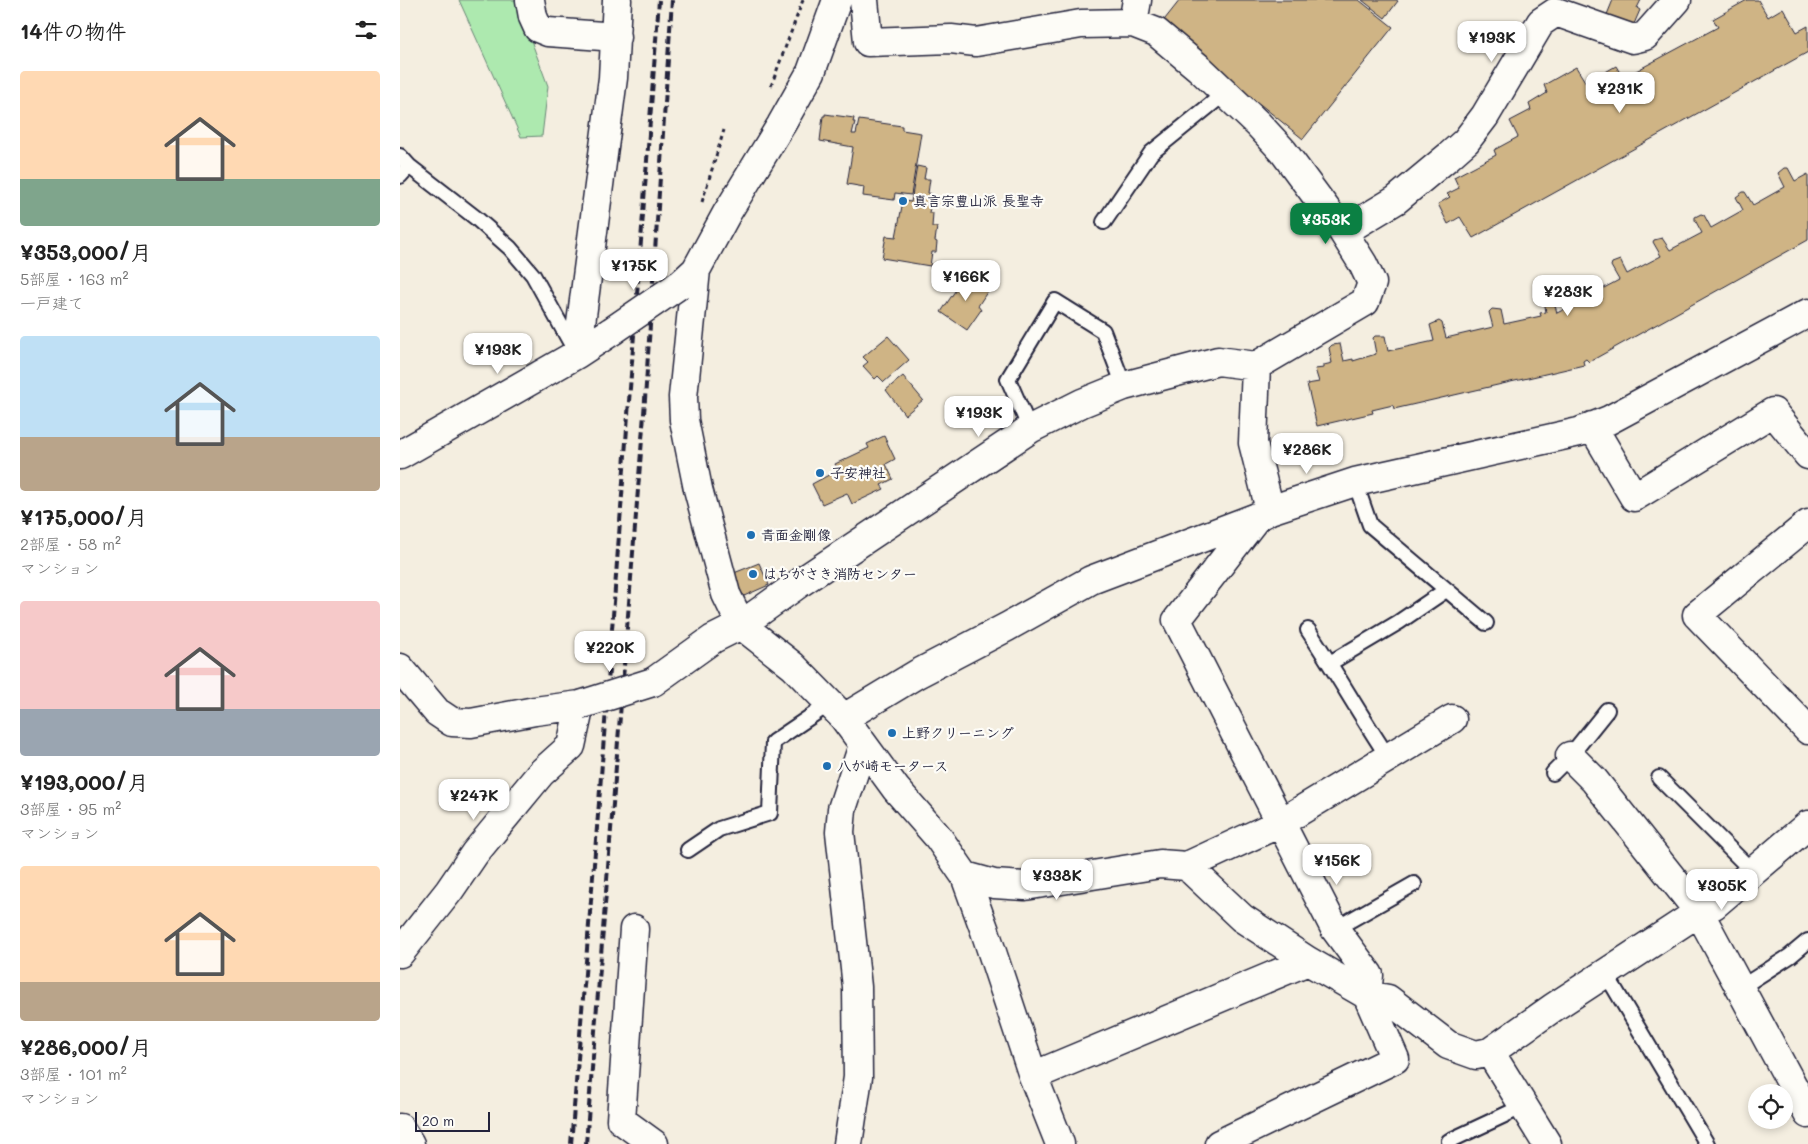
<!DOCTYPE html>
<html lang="ja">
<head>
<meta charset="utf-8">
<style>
  body { margin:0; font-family:Mali,"Klee One",sans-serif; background:#f2f2f2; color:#222; height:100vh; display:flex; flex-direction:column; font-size:19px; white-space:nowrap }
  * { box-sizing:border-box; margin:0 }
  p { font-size:16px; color:#767676 }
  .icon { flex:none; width:28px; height:28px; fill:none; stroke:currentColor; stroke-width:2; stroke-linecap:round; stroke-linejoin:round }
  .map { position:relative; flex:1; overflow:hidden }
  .sheet { display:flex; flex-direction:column; background:#fff; width:400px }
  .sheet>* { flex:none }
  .fabs { position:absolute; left:1348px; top:1084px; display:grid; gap:10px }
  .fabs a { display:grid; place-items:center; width:45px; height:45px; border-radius:50%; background:#fff; box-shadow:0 2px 8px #0003; font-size:25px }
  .scale { position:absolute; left:15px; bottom:12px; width:75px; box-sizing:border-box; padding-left:5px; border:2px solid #22223b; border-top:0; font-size:14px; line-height:18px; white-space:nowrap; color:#22223b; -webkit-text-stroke:4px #fdfcf7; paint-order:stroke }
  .price { position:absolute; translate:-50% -42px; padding:0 11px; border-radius:10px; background:#fff; color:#222; font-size:16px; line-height:32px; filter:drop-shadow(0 1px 2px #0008) }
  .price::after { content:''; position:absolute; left:50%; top:30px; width:15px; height:11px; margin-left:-8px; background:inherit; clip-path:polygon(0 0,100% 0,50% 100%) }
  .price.on { background:#0b8043; color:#fff }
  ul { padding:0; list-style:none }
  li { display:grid; align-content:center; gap:10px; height:265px; padding:0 20px }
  li span { display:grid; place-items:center; height:155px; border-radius:5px; color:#555 }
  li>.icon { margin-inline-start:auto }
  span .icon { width:90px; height:90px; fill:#fffc; stroke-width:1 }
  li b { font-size:21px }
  h2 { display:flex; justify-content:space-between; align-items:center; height:60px; padding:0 20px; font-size:21px }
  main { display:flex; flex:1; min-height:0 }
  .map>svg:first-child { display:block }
  .green { fill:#ade9af; stroke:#688675 }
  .building { fill:#cfb485; stroke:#22223b }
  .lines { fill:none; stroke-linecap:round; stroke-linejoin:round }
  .service-casing { stroke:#22223b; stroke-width:18 }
  .minor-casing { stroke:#22223b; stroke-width:31 }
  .tertiary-casing { stroke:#22223b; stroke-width:31 }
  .path { stroke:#22223b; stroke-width:3; stroke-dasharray:4 4; stroke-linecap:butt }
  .service { stroke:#fdfcf7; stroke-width:14 }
  .minor { stroke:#fdfcf7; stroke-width:28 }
  .tertiary { stroke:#fdfcf7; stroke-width:28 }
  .rail { stroke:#22223b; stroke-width:4; stroke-dasharray:8 4; stroke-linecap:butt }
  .minor-bridge-casing { stroke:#22223b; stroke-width:31; stroke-linecap:butt }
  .minor-bridge { stroke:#fdfcf7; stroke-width:28 }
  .poi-dot { fill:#1f6fb2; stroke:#fdfcf7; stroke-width:2 }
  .labels { text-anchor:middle; stroke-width:4.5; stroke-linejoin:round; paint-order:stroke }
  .poi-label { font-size:14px; font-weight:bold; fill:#22223b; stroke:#fdfcf7; text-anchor:start }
</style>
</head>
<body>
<main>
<section class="sheet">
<h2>14件の物件<svg class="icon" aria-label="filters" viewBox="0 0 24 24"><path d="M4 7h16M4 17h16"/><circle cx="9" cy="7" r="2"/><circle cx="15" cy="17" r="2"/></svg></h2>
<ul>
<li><span style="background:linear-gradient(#ffd9b3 70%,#7fa58c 0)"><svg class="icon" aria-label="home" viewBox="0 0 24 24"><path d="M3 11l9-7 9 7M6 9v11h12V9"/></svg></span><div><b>¥353,000/月</b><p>5部屋 · 163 m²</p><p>一戸建て</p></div></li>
<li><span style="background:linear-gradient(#bfe0f5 65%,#b9a48a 0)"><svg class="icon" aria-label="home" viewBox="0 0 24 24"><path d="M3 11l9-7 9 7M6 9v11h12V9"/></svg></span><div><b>¥175,000/月</b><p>2部屋 · 58 m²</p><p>マンション</p></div></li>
<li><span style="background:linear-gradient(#f6c9c9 70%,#9aa5b1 0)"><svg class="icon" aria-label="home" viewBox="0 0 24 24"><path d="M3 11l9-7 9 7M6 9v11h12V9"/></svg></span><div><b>¥193,000/月</b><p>3部屋 · 95 m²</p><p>マンション</p></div></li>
<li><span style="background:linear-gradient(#ffd9b3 75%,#b9a48a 0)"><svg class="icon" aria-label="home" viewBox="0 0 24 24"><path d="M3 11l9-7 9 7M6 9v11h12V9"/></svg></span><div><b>¥286,000/月</b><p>3部屋 · 101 m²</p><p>マンション</p></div></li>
</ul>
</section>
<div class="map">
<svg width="1408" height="1144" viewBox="0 0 1408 1144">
  <rect width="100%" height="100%" fill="#f4eee0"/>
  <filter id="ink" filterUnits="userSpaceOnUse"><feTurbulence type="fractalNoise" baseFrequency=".02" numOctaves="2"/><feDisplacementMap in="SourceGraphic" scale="10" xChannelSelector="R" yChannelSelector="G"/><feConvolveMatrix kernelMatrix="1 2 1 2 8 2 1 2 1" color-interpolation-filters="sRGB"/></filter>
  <g filter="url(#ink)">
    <!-- green -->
    <path class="green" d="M59 0H116L148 86 142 136 121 137Z"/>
    <!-- building -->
    <path class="building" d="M780 0H959L993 27 903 139 761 24Z
      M962 0H996L998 1 985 18Z
      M1213 0H1241L1237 8 1240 10 1234 24 1214 17 1213 20 1206 17Z
      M1347 0H1358L1368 17 1383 8 1397 32 1408 26V52L1073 238 1060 217 1048 224 1038 204 1050 197 1047 194 1059 188 1054 177 1096 155 1094 150 1118 137 1110 121 1131 110 1129 104 1147 93 1144 85 1176 67 1186 83 1216 66 1223 78 1318 27 1313 19Z
      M425 114 454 118 453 122H455L452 134H456L459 120 502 126V130L521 133 511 195 495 193 494 200 463 196 464 187 447 184 453 147 420 141 423 116H425Z
      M517 166 526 168 524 179H530L528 193 532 194 529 213H533L532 227H537L535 241 537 242 536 252H532L530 266 482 258 486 236 496 237 503 201 511 202Z
      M1384 168H1388L1395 181 1408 174V240L1189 362 1186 359 1183 361 1184 365 994 409 993 405 972 410 973 413 917 426 907 384 919 382 915 369 924 368V365L932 363 929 348 932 345 940 344 944 361 953 359V361L976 354 973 338 975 336H985L988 351 1034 341 1030 325 1039 321 1042 323 1046 338 1093 327 1089 312 1092 309 1101 310 1104 324 1141 316 1140 313 1146 312 1144 300 1146 298 1151 297 1153 298 1157 313 1177 303 1169 289 1176 284H1179L1187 297 1219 280 1211 266 1212 263 1220 260 1227 274 1261 256 1253 242 1254 240 1262 238 1270 250 1302 233 1295 220V217L1301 214 1304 215 1311 228 1343 210 1336 197 1343 192H1345L1353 205 1385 187 1378 173Z
      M567 273 589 289 578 306 581 310 567 330 541 312Z
      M488 336 509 360 484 382 478 376 475 379 463 366 468 362 463 357Z
      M503 376 523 400 505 415 486 390Z
      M484 436 495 459 486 464 493 479 481 485 484 489 452 504 447 493 422 504 412 484 438 470 435 464 469 448 467 444Z
      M359 563 369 585 344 596 343 594 340 595 333 578 336 576 334 573Z"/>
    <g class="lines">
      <!-- service casing -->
      <g class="service-casing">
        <path id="service" d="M0 156 9 166 76 218 110 248 133 275 174 349
          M0 176 9 166
          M704 222 751 153 825 93
          M630 429 608 379 655 301 703 331 724 386
          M955 482 970 525 1086 623
          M908 630C936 672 960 715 988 757
          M930 663 999 622 1046 590
          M1153 773 1170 756 1207 710
          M1259 778 1352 871
          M288 850 319 829 370 813 373 742 429 704
          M935 929 1014 884
          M1206 974 1307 1144
          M1340 988 1390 956 1408 941
          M1049 1141 1124 1106"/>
      </g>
      <!-- minor casing -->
      <g class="minor-casing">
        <path id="minor" d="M130 0 133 17 138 28 148 32 216 37
          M464 0 468 42 551 39 576 42 681 24 733 23
          M737 0 733 23 756 32 799 68 858 124 883 151 943 232 963 264 972 283 965 302 856 366 853 443 870 510
          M943 232 996 200 1049 156 1066 141 1085 116 1141 22 1156 12 1233 39 1245 36 1277 0
          M283 282 296 270 327 213 381 125 411 72 437 0
          M177 354 213 78 217 0
          M856 366 818 361 724 386 682 403 630 429 401 582 341 625 393 666 444 718 496 789 538 837 565 876 594 884 625 886 760 864 787 866 880 823 1052 719
          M1192 426 1234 497 1373 412 1408 455
          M0 455 177 354 212 331
          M1408 524 1297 615 1408 730
          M0 668 37 712 52 722 71 723 135 711 180 705 171 746 141 773 75 853 49 891 0 953
          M253 682 313 639 341 625 326 594 298 489 284 420 283 397 296 270
          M444 718 517 674 607 627 691 580 857 517 870 510 955 482 1179 432 1209 420 1408 313
          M1170 756 1194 780 1299 912 1408 1114
          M787 866 842 918 908 961 967 995 988 999 1048 1045 1076 1055 1090 1052 1154 1007 1299 912 1314 905 1408 825
          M565 876 585 931 633 1076 660 1144
          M234 929 221 1120 254 1144
          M1090 1052 1147 1144
          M633 1076 908 961
          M448 1144 458 1077 457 987 440 832 442 809 463 745
          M819 1144 995 1059 967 995 969 975 935 929 777 620 857 517"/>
      </g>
      <!-- tertiary casing -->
      <g class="tertiary-casing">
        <path id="tertiary" d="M0 1128 10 1144"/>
      </g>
      <!-- path -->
      <path class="path" d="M371 86 403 0
        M302 202 324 130"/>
      <!-- service -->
      <use href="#service" class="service"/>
      <!-- minor -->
      <use href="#minor" class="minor"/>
      <!-- tertiary -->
      <use href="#tertiary" class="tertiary"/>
      <!-- rail -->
      <path class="rail" d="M171 1144 199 803 259 0
        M186 1144 244 414 272 0"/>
      <!-- minor-bridge casing -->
      <g class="minor-bridge-casing">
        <path id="minor-bridge" d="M212 331 279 285
          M180 705 253 682"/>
      </g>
      <!-- minor-bridge -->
      <use href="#minor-bridge" class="minor-bridge"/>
    </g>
  </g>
  <!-- markers -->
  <g class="poi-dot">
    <circle cx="503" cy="201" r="5"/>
    <circle cx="420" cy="473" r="5"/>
    <circle cx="351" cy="535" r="5"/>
    <circle cx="353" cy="574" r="5"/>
    <circle cx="492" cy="733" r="5"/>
    <circle cx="427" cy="766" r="5"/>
  </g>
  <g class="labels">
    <!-- poi labels -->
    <g class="poi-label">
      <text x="513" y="206">真言宗豊山派 長聖寺</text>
      <text x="430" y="478">子安神社</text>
      <text x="361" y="540">青面金剛像</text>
      <text x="363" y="579">はちがさき消防センター</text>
      <text x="502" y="738">上野クリーニング</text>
      <text x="437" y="771">八が崎モータース</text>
    </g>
  </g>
</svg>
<div class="fabs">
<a><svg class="icon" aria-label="locate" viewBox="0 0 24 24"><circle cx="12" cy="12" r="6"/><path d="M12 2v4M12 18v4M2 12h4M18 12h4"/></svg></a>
</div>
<div class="scale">20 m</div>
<b class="price" style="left:1092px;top:63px">¥193K</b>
<b class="price" style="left:1220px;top:114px">¥231K</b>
<b class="price on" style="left:926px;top:245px">¥353K</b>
<b class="price" style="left:234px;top:291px">¥175K</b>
<b class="price" style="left:566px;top:302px">¥166K</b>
<b class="price" style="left:1168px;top:317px">¥283K</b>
<b class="price" style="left:98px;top:375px">¥193K</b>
<b class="price" style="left:579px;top:438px">¥193K</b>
<b class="price" style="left:907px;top:475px">¥286K</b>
<b class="price" style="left:210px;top:673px">¥220K</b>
<b class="price" style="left:74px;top:821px">¥247K</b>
<b class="price" style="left:937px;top:886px">¥156K</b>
<b class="price" style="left:657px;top:901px">¥338K</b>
<b class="price" style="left:1322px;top:911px">¥305K</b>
</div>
</main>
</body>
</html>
